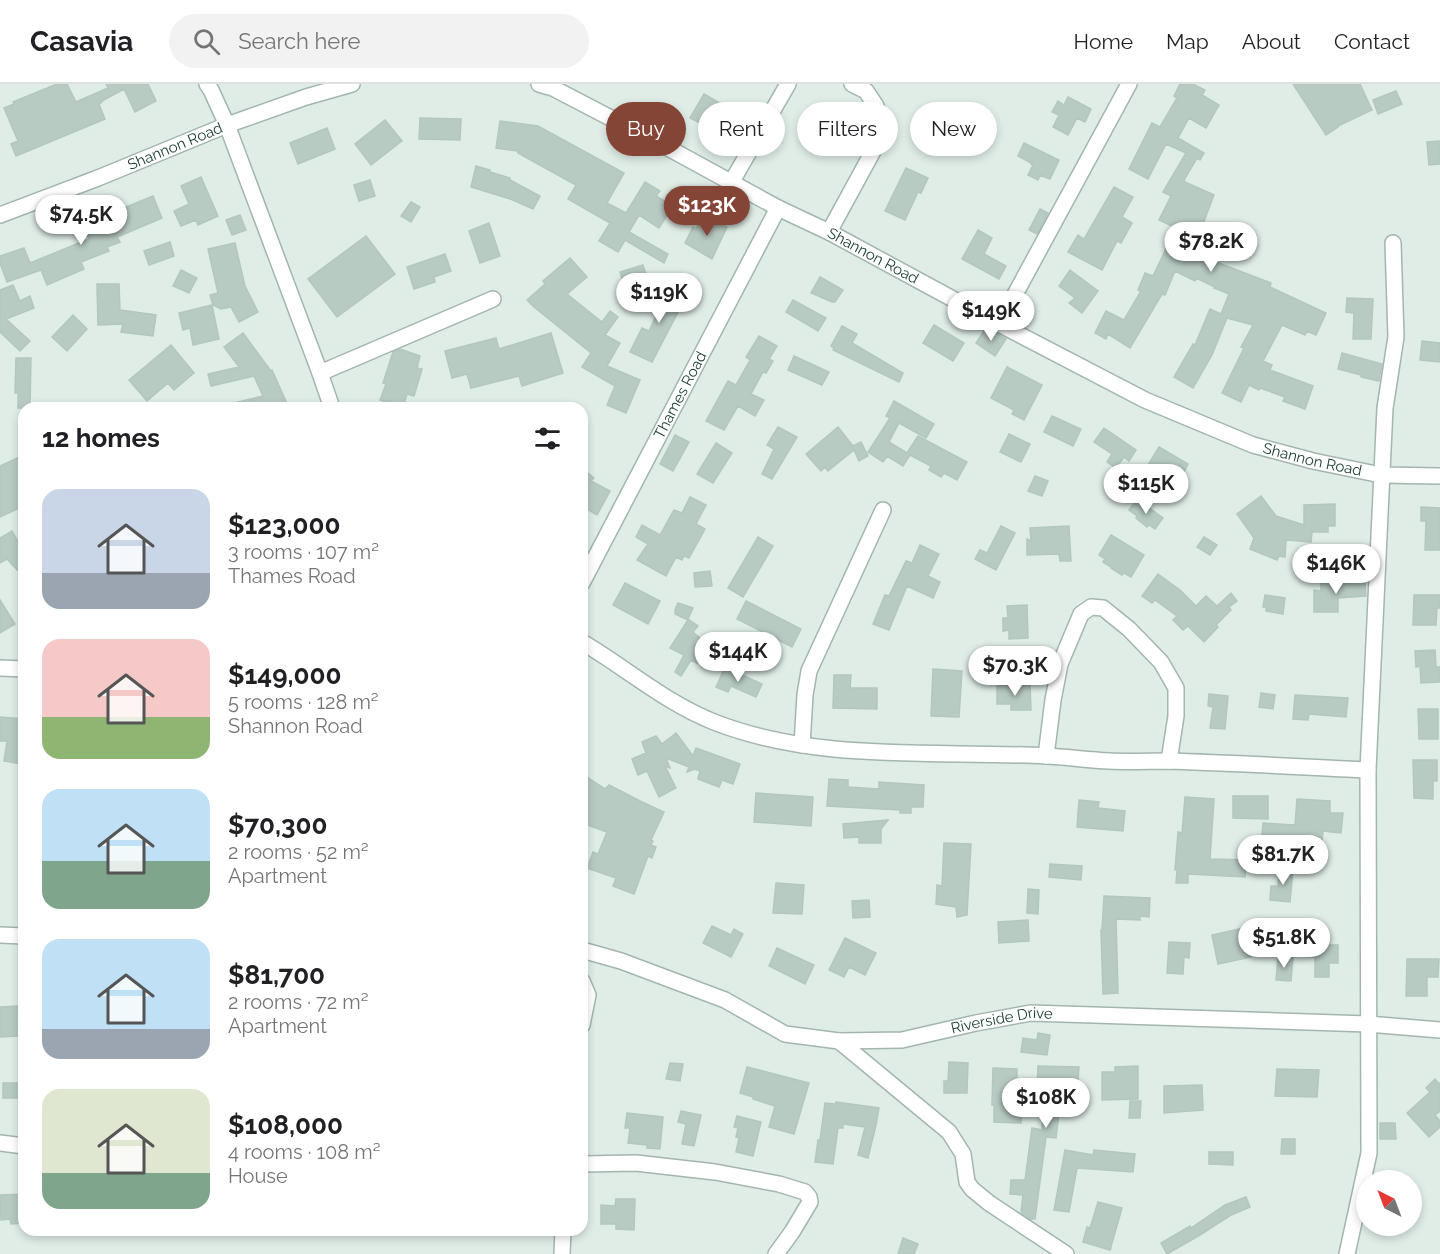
<!DOCTYPE html>
<html lang="en">
<head>
<meta charset="utf-8">
<style>
  body { margin:0; font-family:Raleway,sans-serif; background:#f2f2f2; color:#202124; height:100vh; display:flex; flex-direction:column; font-size:22px; white-space:nowrap }
  * { box-sizing:border-box; margin:0 }
  p { font-size:20px; color:#757577 }
  .icon { flex:none; width:33px; height:33px; fill:none; stroke:currentColor; stroke-width:2; stroke-linecap:round; stroke-linejoin:round }
  .map { position:relative; flex:1; overflow:hidden }
  .drawer { position:absolute; left:18px; top:318px; width:570px; height:834px; display:flex; flex-direction:column; background:#fff; border-radius:18px; box-shadow:0 3px 9px #0003 }
  .drawer>* { flex:none }
  .hud { position:absolute; left:606px; top:18px; width:570px; height:54px; display:flex; gap:12px }
  .needle { width:39px; rotate:318deg }
  .controls { position:absolute; left:1356px; top:1086px; display:grid; gap:12px }
  .controls a { display:grid; place-items:center; width:66px; height:66px; border-radius:50%; background:#fff; box-shadow:0 3px 9px #0003; font-size:30px }
  .price { position:absolute; translate:-50% -51px; padding:0 14px; border-radius:21px; background:#fff; color:#222; font-size:20px; line-height:39px; filter:drop-shadow(0 2px 3px #0008) }
  .price::after { content:''; position:absolute; left:50%; top:36px; width:18px; height:14px; margin-left:-9px; background:inherit; clip-path:polygon(0 0,100% 0,50% 100%) }
  .price.on { background:#844536; color:#fff }
  ul { padding:0; list-style:none }
  li { display:flex; align-items:center; gap:18px; height:150px; padding:0 24px }
  li span { display:grid; place-items:center; flex:none; width:168px; height:120px; border-radius:18px; color:#555 }
  li>.icon { margin-inline-start:auto }
  span .icon { width:72px; height:72px; fill:#fffc; stroke-width:1 }
  li b { font-size:26px }
  h2 { display:flex; justify-content:space-between; align-items:center; height:72px; padding:0 24px; font-size:26px }
  .chip { padding:0 21px; border-radius:27px; background:#fff; box-shadow:0 3px 9px #0003; font-size:21px; line-height:54px }
  .chip.on { background:#844536; color:#fff }
  header { display:flex; align-items:center; gap:36px; box-sizing:border-box; height:84px; padding:0 30px; background:#fff; border-bottom:2px solid #e0e0e0 }
  header strong { font-size:28px }
  nav { display:flex; gap:33px; margin-inline-start:auto; font-size:21px }
  .search { width:420px; height:54px; background:#f2f2f2; display:flex; align-items:center; gap:15px; box-sizing:border-box; padding:0 21px; border-radius:33px; color:#757577; font-size:22px }
  .map>svg:first-child { display:block }
  .building { fill:#b8cbc2; stroke:#b2c7bd; stroke-width:1.5 }
  .lines { fill:none; stroke-linecap:round; stroke-linejoin:round }
  .minor-casing { stroke:#a2b6ae; stroke-width:18 }
  .minor { stroke:#fff; stroke-width:15 }
  .labels { text-anchor:middle; stroke-width:4.5; stroke-linejoin:round; paint-order:stroke }
  .street-label { font-size:15px; fill:#1f4035; stroke:#f1f9f5 }
</style>
</head>
<body>
<header>
<strong>Casavia</strong>
<div class="search"><svg class="icon" aria-label="search" viewBox="0 0 24 24"><circle cx="10" cy="10" r="6"/><path d="M15 15l6 6"/></svg>Search here</div>
<nav><a>Home</a><a>Map</a><a>About</a><a>Contact</a></nav>
</header>
<div class="map">
<svg width="1440" height="1170" viewBox="0 0 1440 1170">
  <rect width="100%" height="100%" fill="#e0ede7"/>
  <!-- building -->
  <path class="building" d="M57 0H67L76 18 108 4 106 0H148L156 17 135 28 124 5 102 17V18L99 20 105 35 16 72 11 60 18 57 4 24 14 20 13 18Z
    M1180 0H1193L1205 6 1202 11 1219 21 1206 44 1189 34 1178 54 1204 69 1200 76 1197 74 1184 96 1185 98 1214 111 1203 140 1202 139 1191 161 1218 174 1216 178 1271 199 1270 203 1326 229 1316 251 1307 247 1305 251 1282 241 1263 277 1272 281 1270 286 1313 302 1305 325 1283 317 1285 313 1260 304 1259 306 1249 301 1241 318 1222 309 1244 264 1241 263 1253 241 1227 234 1212 271 1193 304 1174 293 1193 260 1195 261 1210 225 1221 230 1229 210 1214 204 1215 203 1196 194 1195 197 1175 187 1165 211 1162 210 1130 264 1108 250 1106 255 1095 249 1106 227 1124 236 1141 207 1138 206 1145 189 1153 192 1176 144 1159 136 1171 112 1163 108 1186 69 1166 60 1148 95 1129 85 1152 39 1160 43 1177 14 1174 12Z
    M1293 0H1360L1372 26 1338 42V43L1326 51Z
    M1396 7 1402 20 1378 30 1373 16Z
    M704 10 730 25 719 43 703 34 700 39 690 34Z
    M1068 13 1091 25 1085 38 1077 34 1068 51 1053 43 1059 31 1052 28 1058 17 1064 21Z
    M420 34 461 35 460 56 419 55Z
    M385 36 402 57 371 81 355 60Z
    M500 37 538 42 624 89 607 119 626 129 645 98 660 107 656 112 673 122 659 144 639 131 629 148 668 170 664 179 625 156 618 168 599 157 610 139 568 115 576 101 518 69V67L496 64Z
    M327 44 335 65 298 80 290 59Z
    M1440 57V80L1429 81 1427 58Z
    M1024 59 1059 76 1050 95 1040 91 1038 96 1028 91 1033 81 1031 80V79L1018 72Z
    M476 82 490 86V88L510 94V96L540 112 533 125 513 116 471 103Z
    M906 84 928 94 921 109 918 108 905 136 885 127Z
    M201 93 218 132 198 141 196 136 181 142 174 127 189 120 181 102Z
    M370 96 375 112 359 117 354 101Z
    M1114 103 1133 113 1122 133 1132 139 1121 159 1117 157 1102 186 1068 168 1078 151 1084 155Z
    M153 112 162 134 117 153 120 158 107 163 109 167 81 178 84 185 47 201 41 186 7 198 0 179V172L24 164 30 179 89 155 86 148 122 134 119 126Z
    M411 118 420 123 411 138 401 132Z
    M1040 125 1048 129 1037 150 1029 146Z
    M240 131 246 146 232 151 226 136Z
    M703 131 727 143 712 175 685 159 693 143 696 145Z
    M489 139 500 172 480 179 469 147Z
    M978 146 992 154 984 170 1006 182 999 195 962 175Z
    M366 152 395 190 337 233 308 195Z
    M170 158 174 172 149 181 144 167Z
    M235 159 245 202 258 228 239 238 231 223 221 225 213 221 210 211 218 209 208 165Z
    M445 170 451 187 434 193 435 198 414 205 407 183Z
    M570 174 587 193 567 210 602 238 610 227 618 233 605 251 620 259 607 282 640 296 626 329 607 321 615 302 582 283 591 269 534 223 527 216 545 200 543 197Z
    M643 181 646 191 623 198 620 188Z
    M181 186 197 194 189 209 173 202Z
    M1070 186 1098 207 1082 229 1069 219 1075 214 1059 202Z
    M820 193 843 206 835 218H832L811 209Z
    M662 199 687 211 652 278 630 268 642 244 649 247 663 217 656 213Z
    M97 200H119L120 226 156 231 153 252 121 248 123 240 98 241Z
    M13 201 20 217 30 212 34 224 6 235 30 257 20 267 0 248V206Z
    M1347 214 1373 215 1371 255H1353L1354 229 1346 228Z
    M793 216 826 234 818 247 786 228Z
    M212 221 219 255 193 261 190 244 183 246 179 229Z
    M73 231 87 245 67 267 52 253Z
    M934 241 964 259 953 277 923 259Z
    M842 242 857 250 852 259 903 289 899 298 833 266 834 264 831 262Z
    M986 244 1006 255 995 272 976 259Z
    M243 249 271 287 272 286 289 324H229V320L263 312 254 292 211 302 208 290 239 283 224 263Z
    M551 249 563 289 522 302 519 292 471 304 467 290 452 294 445 267 496 254 499 265Z
    M759 252 777 262 769 275 773 277 766 289 763 288 751 310 764 316 755 332 738 322 724 346 706 337 728 297 736 301 750 276 746 273Z
    M1422 257 1440 259V278L1420 276Z
    M171 261 194 289 174 306 168 299 147 317 129 296Z
    M400 265 420 272 417 284 422 285 414 312 407 310 403 323 380 316 386 300 383 299 393 268Z
    M1342 269 1382 280 1379 297 1361 293V291L1338 285Z
    M794 272 829 288 822 301 788 286Z
    M16 274H31L30 324H18V309H15Z
    M1007 283 1042 301 1024 336 1012 330 1014 326 991 314Z
    M894 317 934 340 926 354 899 339 889 358 907 369 918 352 967 378 957 396 944 389 941 393 929 386 931 382 910 371 903 382 887 372 883 378 868 368 890 334 886 332Z
    M1052 332 1081 345 1073 362 1044 348Z
    M778 343 797 353 772 395 762 390 774 365 767 361Z
    M838 343 853 362 861 358 868 372 859 377 854 366 828 387 825 383 821 387 806 370Z
    M1104 344 1136 366 1129 377 1124 373 1116 384 1107 378 1112 370 1094 358Z
    M1009 350 1030 360 1021 378 1000 368Z
    M675 351 689 358 673 387 660 380Z
    M716 359 732 369 713 399 697 390Z
    M1159 363 1188 380 1179 398 1166 390 1162 397 1153 393 1155 389 1148 385V381Z
    M24 371V422L0 433V382Z
    M582 384 594 394 591 397 610 407 597 431 582 422Z
    M1035 392 1048 397 1042 412 1028 407Z
    M1261 412 1276 432 1304 441V421L1335 420V442H1328V448H1312L1311 458 1286 456 1285 473 1279 472 1277 476 1250 465 1254 454 1237 430Z
    M690 413 706 421 696 440 705 445 689 474 684 472 682 476 676 473 666 492 637 476 648 460 636 453 642 441 660 451 674 426 682 429Z
    M1137 415 1163 434 1155 445 1149 441 1147 443 1136 434 1137 432 1129 426Z
    M1421 423 1440 424V466H1425L1426 437H1421Z
    M1001 442 1015 449 996 486 975 475 980 466 987 469Z
    M1069 442 1071 477H1060L1059 470 1027 471V455L1031 457 1030 444Z
    M12 447 24 468V493L7 475 0 479V454Z
    M1111 451 1144 471 1131 493 1124 489 1122 491 1111 484V483L1103 478 1105 475 1099 471Z
    M758 453 773 462 743 513 728 504Z
    M1204 453 1217 461 1210 471 1197 463Z
    M920 461 939 470 928 492 940 498 933 514 907 502 889 546 873 540 885 511 889 512 906 477 912 479Z
    M710 487 712 502 695 503 694 489Z
    M1158 490 1180 506 1196 522 1206 512 1217 522 1231 509 1237 517 1229 523 1231 526 1216 541 1218 543 1204 558 1188 542 1183 546 1173 536 1177 532 1155 516 1152 519 1142 512Z
    M1321 497H1338V499L1365 498 1366 512 1338 514V528H1314V506L1321 507Z
    M625 499 660 517 648 540 613 521Z
    M1265 511 1285 514 1283 530 1266 527V523H1263Z
    M1414 511H1440V524H1437L1436 541H1413Z
    M0 516 15 540 0 549Z
    M746 517 801 545 792 563 737 535Z
    M678 519 693 524 688 535 698 542 693 548 709 562 697 579 691 576 681 592 675 588 684 571 670 564 688 536 675 530V526Z
    M1027 521 1028 554 1009 555V546L1003 547V534H1008L1007 522Z
    M1435 566 1436 583H1440V598L1421 599 1420 582 1416 583 1415 567Z
    M725 583 762 600 756 613 731 602 728 608 716 603Z
    M933 585 962 587 959 633 931 632Z
    M834 591H851L850 604H877V625L833 624Z
    M1030 601 1031 626H1011V620H997V602Z
    M1261 609 1275 611 1273 625 1259 623Z
    M1209 610 1228 612 1225 645 1210 644 1213 623 1208 622Z
    M1295 611 1348 614 1346 633 1309 630 1308 636 1293 635Z
    M1418 625H1438V655H1419Z
    M0 633 24 635V659L21 680 4 677 7 657H0Z
    M676 649 693 672 696 664 740 680 733 700 722 696 719 703 698 695 700 687 695 685 687 688 689 683 666 674 670 684 665 682 676 704 659 713 647 687 638 691 632 675 646 669 642 658 656 652 662 660Z
    M1413 676H1437V697H1433V715L1414 714Z
    M582 690 605 705 609 701 642 718 664 728 651 756 653 757 651 761 656 763 652 774 648 772 634 810 613 802 616 794 587 784 593 768 598 770 607 748 582 739Z
    M829 695 848 696V703L879 705V698L924 701 923 723H911V729H900V726L827 722Z
    M756 709 813 713 811 742 754 738Z
    M1233 712H1268V735L1233 734Z
    M1185 713 1214 715 1210 775 1246 776 1245 793 1188 790V799H1176L1177 786H1175L1178 748 1182 749Z
    M1297 715 1330 717V729H1343L1341 749 1323 747 1322 757 1266 754V752L1262 751 1263 739 1295 741Z
    M1079 716 1099 718 1098 724 1125 727 1123 747 1077 743Z
    M888 736 881 745V759H859V753L844 754 843 740Z
    M944 759 971 760 967 831 957 833 956 823 936 820 937 801 942 802Z
    M1050 780 1082 782 1081 796 1049 793Z
    M1279 784 1293 785 1290 818 1270 816 1271 802H1278Z
    M776 799 804 801 802 830 773 829Z
    M1028 805 1039 806 1038 830 1027 829Z
    M1104 812 1150 814 1149 833 1140 832V836L1116 835 1118 909 1103 910 1101 846H1102Z
    M869 816 870 833 853 834 852 817Z
    M1028 836 1029 857 999 859 998 838Z
    M712 842 731 851 734 845 743 850 731 873 703 859Z
    M1244 844 1251 873 1218 880 1212 851Z
    M845 854 876 869 865 891 849 883 844 893 829 886Z
    M1169 858 1190 859 1189 874 1184 873 1183 890 1167 889Z
    M1308 861H1338V879H1329V893H1315V873H1308Z
    M777 864 814 881 805 900 769 882Z
    M1278 873 1293 874 1291 897 1276 896Z
    M1407 875H1439L1438 893H1427V912H1406Z
    M18 922 19 952 0 953V923Z
    M1038 949 1050 951 1047 971 1021 968 1023 954 1037 956Z
    M949 978 968 979 967 1009H944V997H948Z
    M670 979 683 980 680 997 666 995Z
    M1038 982 1079 983 1077 1009H1072L1071 1029H1059L1056 1054 1046 1053 1035 1135H1030L1021 1128 1023 1111 1010 1110 1011 1096H1025L1032 1044 1042 1046 1044 1006H1037Z
    M1138 982V1015L1102 1016V988H1115V983Z
    M747 983 809 999 794 1050 769 1043 775 1022 753 1015V1013L740 1009Z
    M993 984 1017 985V1000H1022L1021 1039 994 1038V1021H992Z
    M1277 985 1319 986 1317 1013 1275 1012Z
    M1435 995 1439 1000 1440 999V1027L1435 1031 1440 1037V1043L1429 1053 1407 1029 1430 1008 1426 1004Z
    M3 999H24V1014H3Z
    M1202 1001 1203 1026 1164 1029V1002Z
    M1130 1017H1141L1140 1034H1129Z
    M836 1018 879 1024 876 1041 868 1074 858 1071 865 1043 843 1040V1044H838L833 1080 815 1078 818 1056H820L825 1019 836 1020Z
    M681 1027 701 1031 694 1062 682 1060 686 1040 678 1038Z
    M627 1029 663 1033 660 1065 647 1064V1061L628 1059 630 1044H625Z
    M737 1032 761 1038 753 1072 736 1068 739 1054 736 1053 738 1044 734 1043Z
    M1380 1039H1395L1396 1055H1380Z
    M1282 1055H1295V1070H1281Z
    M1065 1066 1093 1071 1094 1066 1135 1070 1133 1088 1077 1084 1069 1128 1054 1126Z
    M1209 1068H1233V1081L1209 1080Z
    M24 1110 23 1139 11 1140 10 1135 1 1136 0 1111Z
    M1246 1113 1250 1123 1231 1131 1200 1151 1167 1170 1161 1159 1190 1142 1191 1144 1225 1121Z
    M616 1115H635L634 1146 616 1145V1140H601V1121L615 1122Z
    M1098 1118 1122 1124 1110 1166 1083 1158 1087 1143 1090 1144Z
    M903 1154 918 1160 914 1170H898Z"/>
  <g class="lines">
    <!-- minor casing -->
    <g class="minor-casing">
      <g id="minor">
        <path d="M207 0 211 6 227 41 320 289 332 324"/>
        <path id="s1" d="M539 0 553 4 672 66 778 124 829 148 999 240 1145 316 1253 361 1313 377 1381 391 1440 392"/>
        <path d="M731 99 788 0"/>
        <path id="s2" d="M0 131 98 94 227 41 306 13 352 0"/>
        <path d="M829 148 878 58 880 36 876 22 866 7 852 0"/>
        <path d="M999 240 1129 0"/>
        <path d="M320 289 493 215"/>
        <path id="s3" d="M582 499 778 124"/>
        <path d="M582 558C626 584 666 619 714 638 819 679 935 666 1046 672 1067 673 1088 676 1109 677 1129 678 1149 677 1168 677 1235 679 1301 683 1368 686"/>
        <path d="M0 584 24 585"/>
        <path d="M802 661 805 611 809 587 883 426"/>
        <path d="M1046 672 1053 616 1060 580 1081 530 1091 523 1103 524 1129 545 1161 578 1176 604V632L1169 677"/>
        <path d="M0 851 24 852"/>
        <path id="s4" d="M582 866 621 877 725 916 785 950 839 957 902 956 976 939 1031 929 1368 940 1440 946"/>
        <path d="M582 897 588 911 582 941"/>
        <path d="M839 957 949 1048 963 1070 967 1098 972 1105 989 1119 1066 1170"/>
        <path d="M0 1059 24 1062"/>
        <path d="M582 1080 636 1079 715 1088 779 1100 805 1108 809 1113 810 1118 792 1148 776 1170"/>
        <path d="M562 1170 563 1146"/>
        <path d="M1347 1170 1369 1069 1368 686 1385 324 1396 253 1393 159"/>
      </g>
    </g>
    <!-- minor -->
    <use href="#minor" class="minor"/>
  </g>
  <g class="labels">
    <!-- street labels -->
    <g class="street-label">
      <text dy="5" stroke="none"><textPath href="#s2" startOffset="188">Shannon Road</textPath></text>
      <text dy="5" stroke="none"><textPath href="#s1" startOffset="376">Shannon Road</textPath></text>
      <text dy="5" stroke="none"><textPath href="#s3" startOffset="212">Thames Road</textPath></text>
      <text dy="5" stroke="none"><textPath href="#s1" startOffset="862">Shannon Road</textPath></text>
      <text dy="5" stroke="none"><textPath href="#s4" startOffset="440">Riverside Drive</textPath></text>
    </g>
  </g>
</svg>
<div class="controls">
<a><svg class="needle" viewBox="-14 -14 28 28"><path d="M0-13l5 13h-10z" fill="#e53935"/><path d="M0 13l5-13h-10z" fill="#757577"/></svg></a>
</div>
<b class="price on" style="left:707px;top:153px">$123K</b>
<b class="price" style="left:81px;top:162px">$74.5K</b>
<b class="price" style="left:1211px;top:189px">$78.2K</b>
<b class="price" style="left:659px;top:240px">$119K</b>
<b class="price" style="left:991px;top:258px">$149K</b>
<b class="price" style="left:1146px;top:431px">$115K</b>
<b class="price" style="left:1336px;top:511px">$146K</b>
<b class="price" style="left:738px;top:599px">$144K</b>
<b class="price" style="left:1015px;top:613px">$70.3K</b>
<b class="price" style="left:1283px;top:802px">$81.7K</b>
<b class="price" style="left:1284px;top:885px">$51.8K</b>
<b class="price" style="left:1046px;top:1045px">$108K</b>
<div class="hud">
<a class="chip on">Buy</a>
<a class="chip">Rent</a>
<a class="chip">Filters</a>
<a class="chip">New</a>
</div>
<section class="drawer">
<h2>12 homes<svg class="icon" aria-label="filters" viewBox="0 0 24 24"><path d="M4 7h16M4 17h16"/><circle cx="9" cy="7" r="2"/><circle cx="15" cy="17" r="2"/></svg></h2>
<ul>
<li><span style="background:linear-gradient(#c9d6e8 70%,#9aa5b1 0)"><svg class="icon" aria-label="home" viewBox="0 0 24 24"><path d="M3 11l9-7 9 7M6 9v11h12V9"/></svg></span><div><b>$123,000</b><p>3 rooms · 107 m²</p><p>Thames Road</p></div></li>
<li><span style="background:linear-gradient(#f6c9c9 65%,#8fb573 0)"><svg class="icon" aria-label="home" viewBox="0 0 24 24"><path d="M3 11l9-7 9 7M6 9v11h12V9"/></svg></span><div><b>$149,000</b><p>5 rooms · 128 m²</p><p>Shannon Road</p></div></li>
<li><span style="background:linear-gradient(#bfe0f5 60%,#7fa58c 0)"><svg class="icon" aria-label="home" viewBox="0 0 24 24"><path d="M3 11l9-7 9 7M6 9v11h12V9"/></svg></span><div><b>$70,300</b><p>2 rooms · 52 m²</p><p>Apartment</p></div></li>
<li><span style="background:linear-gradient(#bfe0f5 75%,#9aa5b1 0)"><svg class="icon" aria-label="home" viewBox="0 0 24 24"><path d="M3 11l9-7 9 7M6 9v11h12V9"/></svg></span><div><b>$81,700</b><p>2 rooms · 72 m²</p><p>Apartment</p></div></li>
<li><span style="background:linear-gradient(#dfe7d0 70%,#7fa58c 0)"><svg class="icon" aria-label="home" viewBox="0 0 24 24"><path d="M3 11l9-7 9 7M6 9v11h12V9"/></svg></span><div><b>$108,000</b><p>4 rooms · 108 m²</p><p>House</p></div></li>
</ul>
</section>
</div>
</body>
</html>
